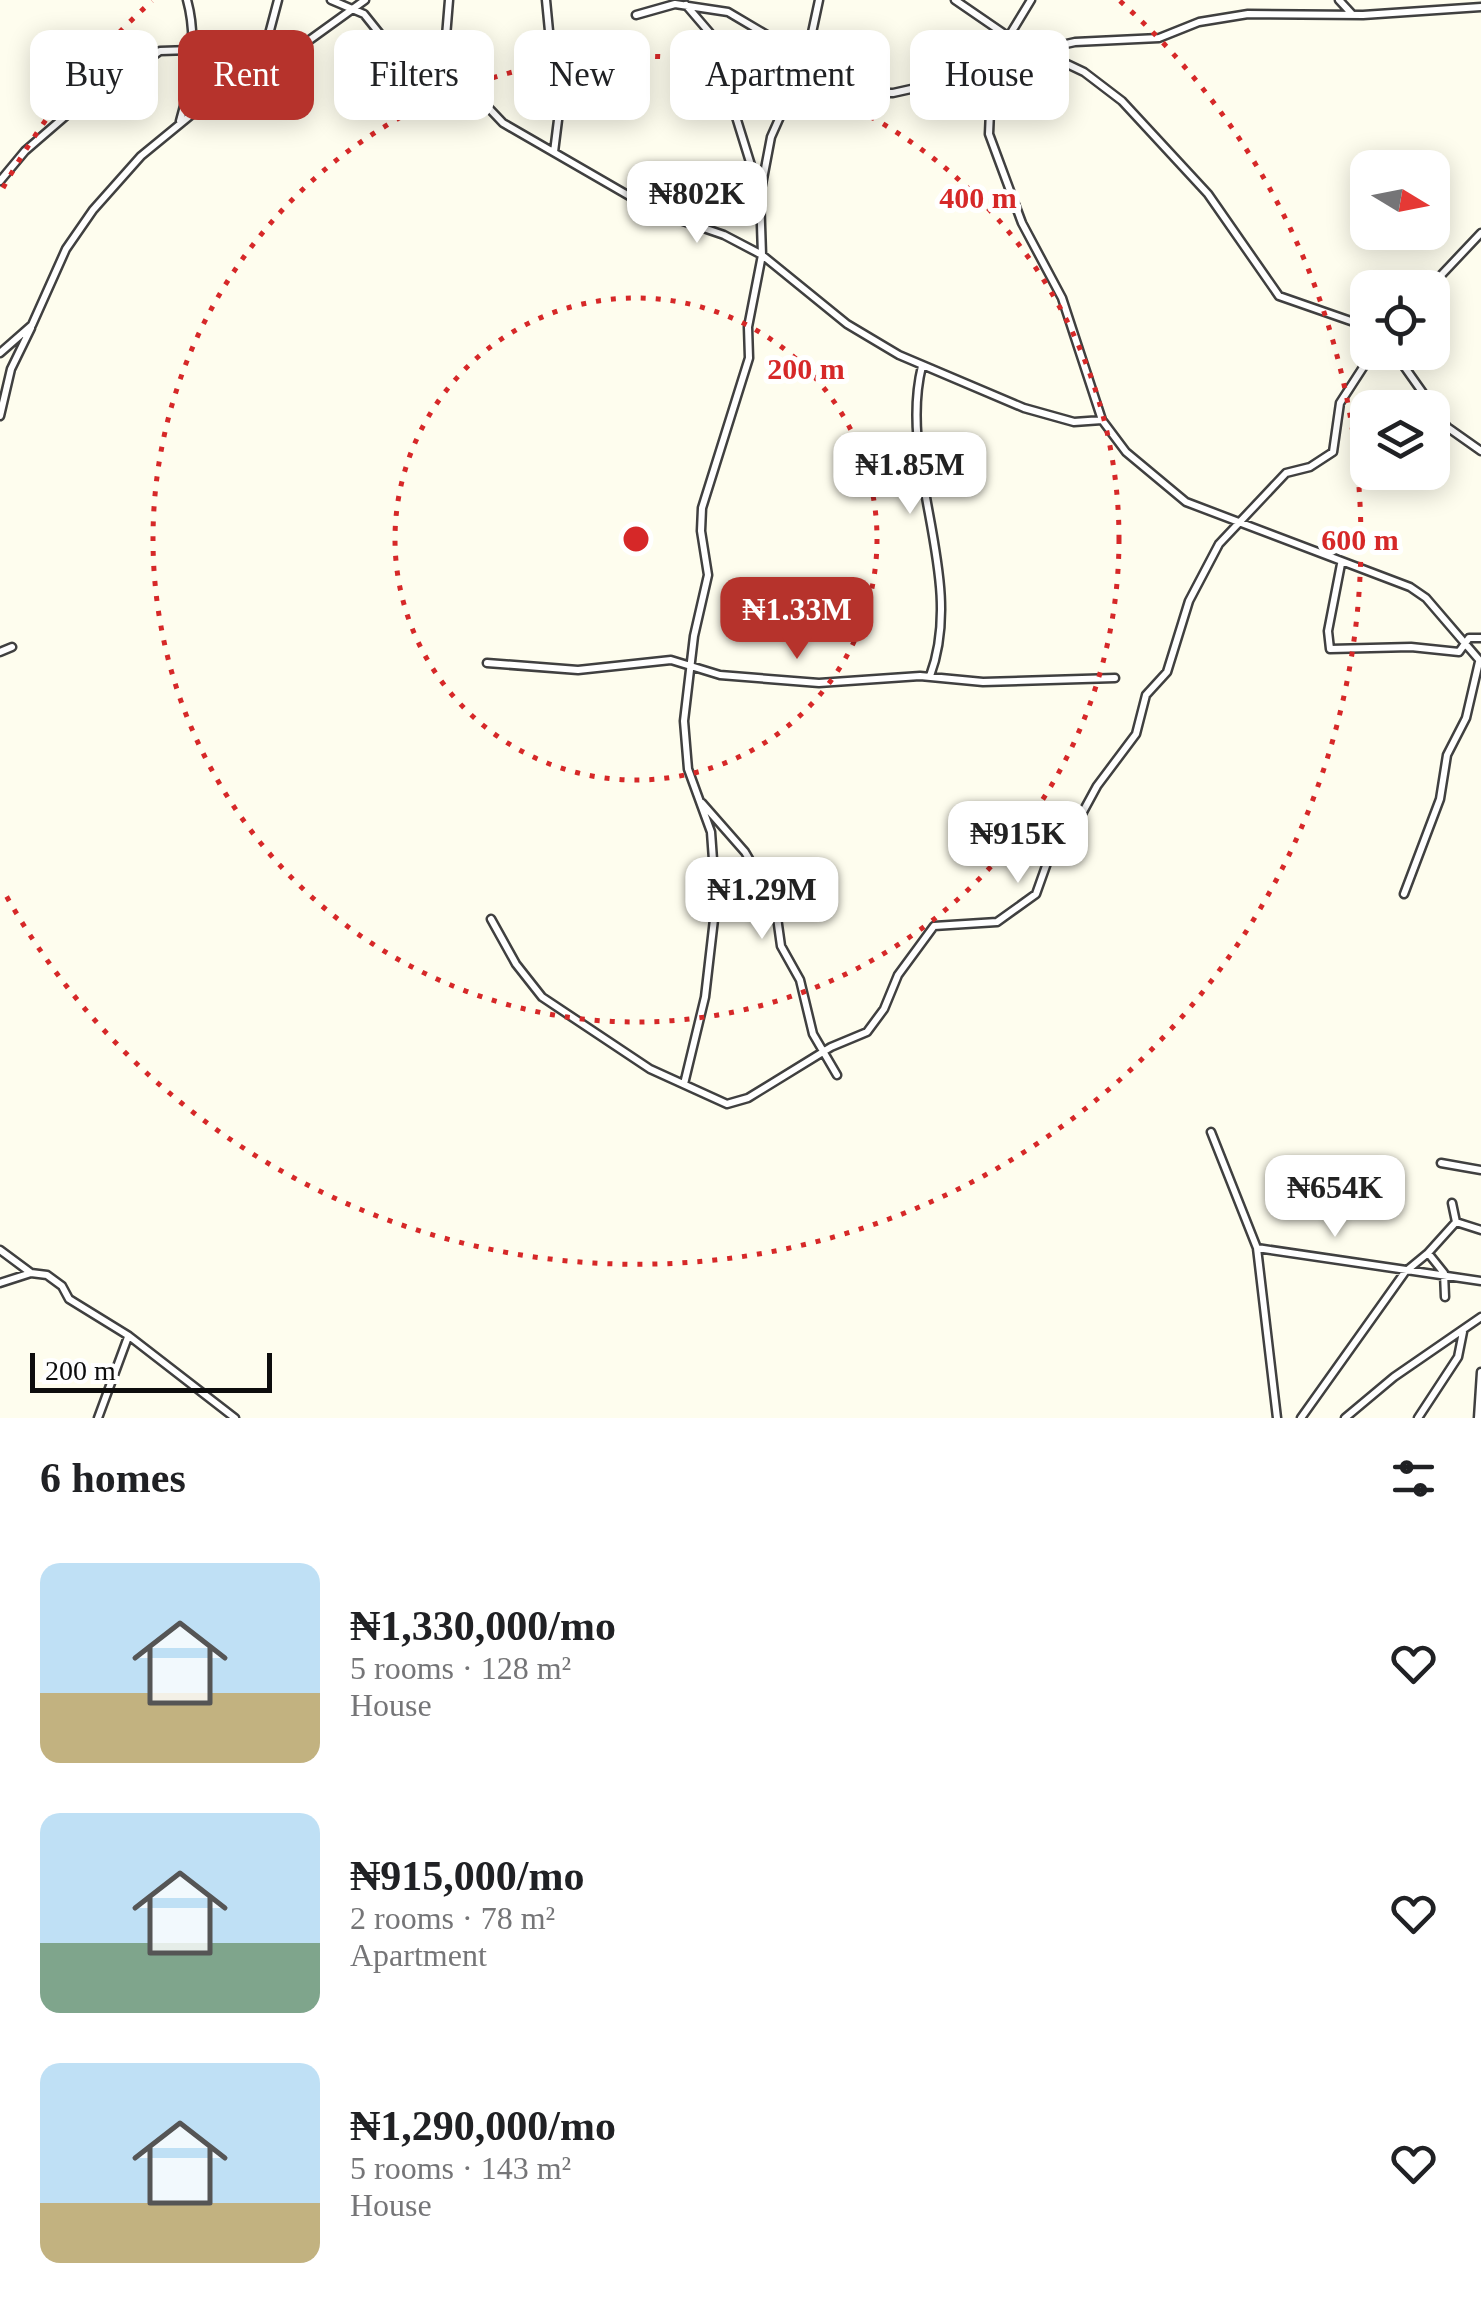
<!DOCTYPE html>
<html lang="en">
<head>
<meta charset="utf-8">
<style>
  body { margin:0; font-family:Georgia,serif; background:#f6f6f6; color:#202124; height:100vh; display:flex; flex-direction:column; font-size:38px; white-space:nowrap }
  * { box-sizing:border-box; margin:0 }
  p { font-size:32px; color:#757577 }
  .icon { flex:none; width:55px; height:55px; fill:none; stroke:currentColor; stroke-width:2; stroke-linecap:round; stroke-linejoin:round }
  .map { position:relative; height:1418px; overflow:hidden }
  .drawer { display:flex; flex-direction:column; background:#fff; flex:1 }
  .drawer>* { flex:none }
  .hud { position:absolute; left:30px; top:30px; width:1422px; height:90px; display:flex; gap:20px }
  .needle { width:65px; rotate:100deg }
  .buttons { position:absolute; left:1350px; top:150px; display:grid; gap:20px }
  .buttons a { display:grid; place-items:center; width:100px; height:100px; border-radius:20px; background:#fff; box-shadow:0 5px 25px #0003; font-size:50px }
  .scale { position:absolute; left:30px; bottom:25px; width:242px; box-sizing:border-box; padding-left:10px; border:5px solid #0d0d0d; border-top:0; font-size:28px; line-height:35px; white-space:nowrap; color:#0d0d0d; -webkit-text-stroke:8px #fff; paint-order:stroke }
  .price { position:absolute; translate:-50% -85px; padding:0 22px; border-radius:20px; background:#fff; color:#222; font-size:32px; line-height:65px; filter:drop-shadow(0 2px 5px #0008) }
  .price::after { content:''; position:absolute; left:50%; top:60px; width:30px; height:22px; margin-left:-15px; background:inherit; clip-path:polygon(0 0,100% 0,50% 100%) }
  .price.on { background:#b6332c; color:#fff }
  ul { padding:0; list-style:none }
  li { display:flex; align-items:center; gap:30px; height:250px; padding:0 40px }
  li span { display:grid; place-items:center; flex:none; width:280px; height:200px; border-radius:20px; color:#555 }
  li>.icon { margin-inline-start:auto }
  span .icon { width:120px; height:120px; fill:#fffc; stroke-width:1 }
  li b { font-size:42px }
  h2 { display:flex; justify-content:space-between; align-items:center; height:120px; padding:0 40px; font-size:42px }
  .tag { padding:0 35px; border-radius:20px; background:#fff; box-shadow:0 5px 25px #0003; font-size:35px; line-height:90px }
  .tag.on { background:#b6332c; color:#fff }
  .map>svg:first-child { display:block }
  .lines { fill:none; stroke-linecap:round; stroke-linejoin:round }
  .minor-casing { stroke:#404040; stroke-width:11 }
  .minor { stroke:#fff; stroke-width:6 }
  .ring { fill:none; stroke:#d62828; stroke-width:5; stroke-dasharray:5 10 }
  .centre { fill:#d62828; stroke:#fff; stroke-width:5 }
  .ring-label { font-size:30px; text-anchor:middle; font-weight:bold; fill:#d62828; stroke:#fff; stroke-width:10; stroke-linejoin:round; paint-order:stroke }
</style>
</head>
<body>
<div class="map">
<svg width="1481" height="1418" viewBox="0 0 1481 1418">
  <rect width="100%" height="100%" fill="#fefdee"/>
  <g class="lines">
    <!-- minor casing -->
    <g class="minor-casing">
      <path id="minor" d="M331 0 364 14 388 44 444 61 503 123 657 212 724 235 762 255 847 324 899 355 1024 408 1074 422 1102 420
        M546 0 549 31 563 80 554 152
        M955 0 1006 35 1084 72 1122 101 1208 194 1279 296 1368 327
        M1031 0 992 64 989 134 1022 223 1062 298 1102 420 1126 452 1186 502 1410 587 1426 598 1481 662
        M1339 0 1351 13
        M686 5 710 33 759 191
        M636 15 675 4 728 12 772 38 811 92 893 93 965 77 993 62
        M1039 50 1075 42 1159 38 1199 22 1248 14 1363 15 1481 7
        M444 61 449 0
        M243 86 269 34 278 0
        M180 121C191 82 198 39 187 0
        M0 181 25 151 69 113 160 51 191 50
        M1429 288 1481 233
        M1394 352 1447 427 1481 451
        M0 353 32 325 66 249 93 210 141 156 191 115 250 83 365 0
        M922 366C897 467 967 577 930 676
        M0 416 11 369 31 328
        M1341 564 1328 631 1330 649 1411 647 1459 652 1469 638H1481
        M0 652 12 647
        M487 663 578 670 671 660 720 675 819 683 920 676 983 682 1115 678
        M702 803 745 852 775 903 781 946 800 980 813 1034 837 1075
        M1404 894 1440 799 1447 755 1466 718 1479 662
        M491 919 516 964 542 997 650 1069 727 1104 748 1098 831 1047 867 1032 884 1009 898 975 934 926 997 922 1036 894 1052 849 1072 832 1097 786 1136 734 1146 695 1167 672 1189 601 1219 544 1286 473 1310 467 1333 452 1340 403 1373 352
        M684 1084 705 997 716 902 711 832 688 769 684 721 694 636 708 575 701 531 702 508 749 358 748 327 762 255 760 195 771 137 807 56 819 0
        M1211 1132 1257 1248 1277 1418
        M1441 1163 1481 1170
        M1452 1203 1456 1222 1481 1230
        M1257 1248 1481 1281
        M0 1250 31 1273
        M0 1283 31 1273 47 1275 62 1286 69 1299 129 1336 235 1418
        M1445 1297 1444 1273 1428 1253 1456 1222
        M98 1418 128 1337
        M1301 1418 1405 1272 1428 1253
        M1345 1418 1394 1377 1481 1317
        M1418 1418 1458 1357 1463 1332
        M1478 1418 1481 1372"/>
    </g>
    <!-- minor -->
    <use href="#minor" class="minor"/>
  </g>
  <!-- distance rings -->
  <g class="ring">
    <circle cx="636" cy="539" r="241"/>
    <circle cx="636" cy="539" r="483"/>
    <path d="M3 188A724 724 0 0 1 152 1M1120 1A724 724 0 1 1 3 890"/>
  </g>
  <circle cx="636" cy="539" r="15" class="centre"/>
  <g class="ring-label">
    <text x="978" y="208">400 m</text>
    <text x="806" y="379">200 m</text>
    <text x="1360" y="550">600 m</text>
  </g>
</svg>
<div class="buttons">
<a><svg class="needle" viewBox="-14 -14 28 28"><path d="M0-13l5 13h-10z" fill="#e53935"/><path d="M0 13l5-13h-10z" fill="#757577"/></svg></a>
<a><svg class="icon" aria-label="locate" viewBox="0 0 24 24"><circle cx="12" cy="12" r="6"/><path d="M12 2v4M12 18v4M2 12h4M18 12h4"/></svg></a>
<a><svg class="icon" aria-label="layers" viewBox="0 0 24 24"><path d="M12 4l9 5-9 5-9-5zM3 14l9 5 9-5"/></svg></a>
</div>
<div class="scale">200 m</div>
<b class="price" style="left:697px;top:246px">₦802K</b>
<b class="price" style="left:910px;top:517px">₦1.85M</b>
<b class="price on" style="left:797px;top:662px">₦1.33M</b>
<b class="price" style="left:1018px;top:886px">₦915K</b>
<b class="price" style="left:762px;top:942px">₦1.29M</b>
<b class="price" style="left:1335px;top:1240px">₦654K</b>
<div class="hud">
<a class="tag">Buy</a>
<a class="tag on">Rent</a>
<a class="tag">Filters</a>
<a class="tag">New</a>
<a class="tag">Apartment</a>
<a class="tag">House</a>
</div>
</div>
<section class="drawer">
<h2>6 homes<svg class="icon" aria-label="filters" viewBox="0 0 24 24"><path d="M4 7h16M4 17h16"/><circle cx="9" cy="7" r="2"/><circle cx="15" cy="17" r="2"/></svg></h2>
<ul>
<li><span style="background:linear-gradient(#bfe0f5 65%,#c2b280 0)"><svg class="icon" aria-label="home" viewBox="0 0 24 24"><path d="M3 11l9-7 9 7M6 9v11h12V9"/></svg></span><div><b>₦1,330,000/mo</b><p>5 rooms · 128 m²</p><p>House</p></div><svg class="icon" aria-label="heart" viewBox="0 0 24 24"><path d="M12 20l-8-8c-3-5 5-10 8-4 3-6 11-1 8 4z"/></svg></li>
<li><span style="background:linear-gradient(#bfe0f5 65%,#7fa58c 0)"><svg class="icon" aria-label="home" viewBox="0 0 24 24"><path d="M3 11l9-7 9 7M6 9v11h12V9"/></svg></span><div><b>₦915,000/mo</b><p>2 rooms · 78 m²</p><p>Apartment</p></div><svg class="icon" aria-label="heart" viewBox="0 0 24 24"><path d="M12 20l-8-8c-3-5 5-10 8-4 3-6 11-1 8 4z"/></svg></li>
<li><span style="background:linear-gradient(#bfe0f5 70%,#c2b280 0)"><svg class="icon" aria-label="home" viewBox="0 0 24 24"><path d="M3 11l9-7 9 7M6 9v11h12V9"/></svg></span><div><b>₦1,290,000/mo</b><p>5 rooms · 143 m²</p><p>House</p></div><svg class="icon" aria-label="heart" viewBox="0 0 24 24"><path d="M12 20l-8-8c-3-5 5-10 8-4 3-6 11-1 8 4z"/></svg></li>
</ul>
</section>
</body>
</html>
